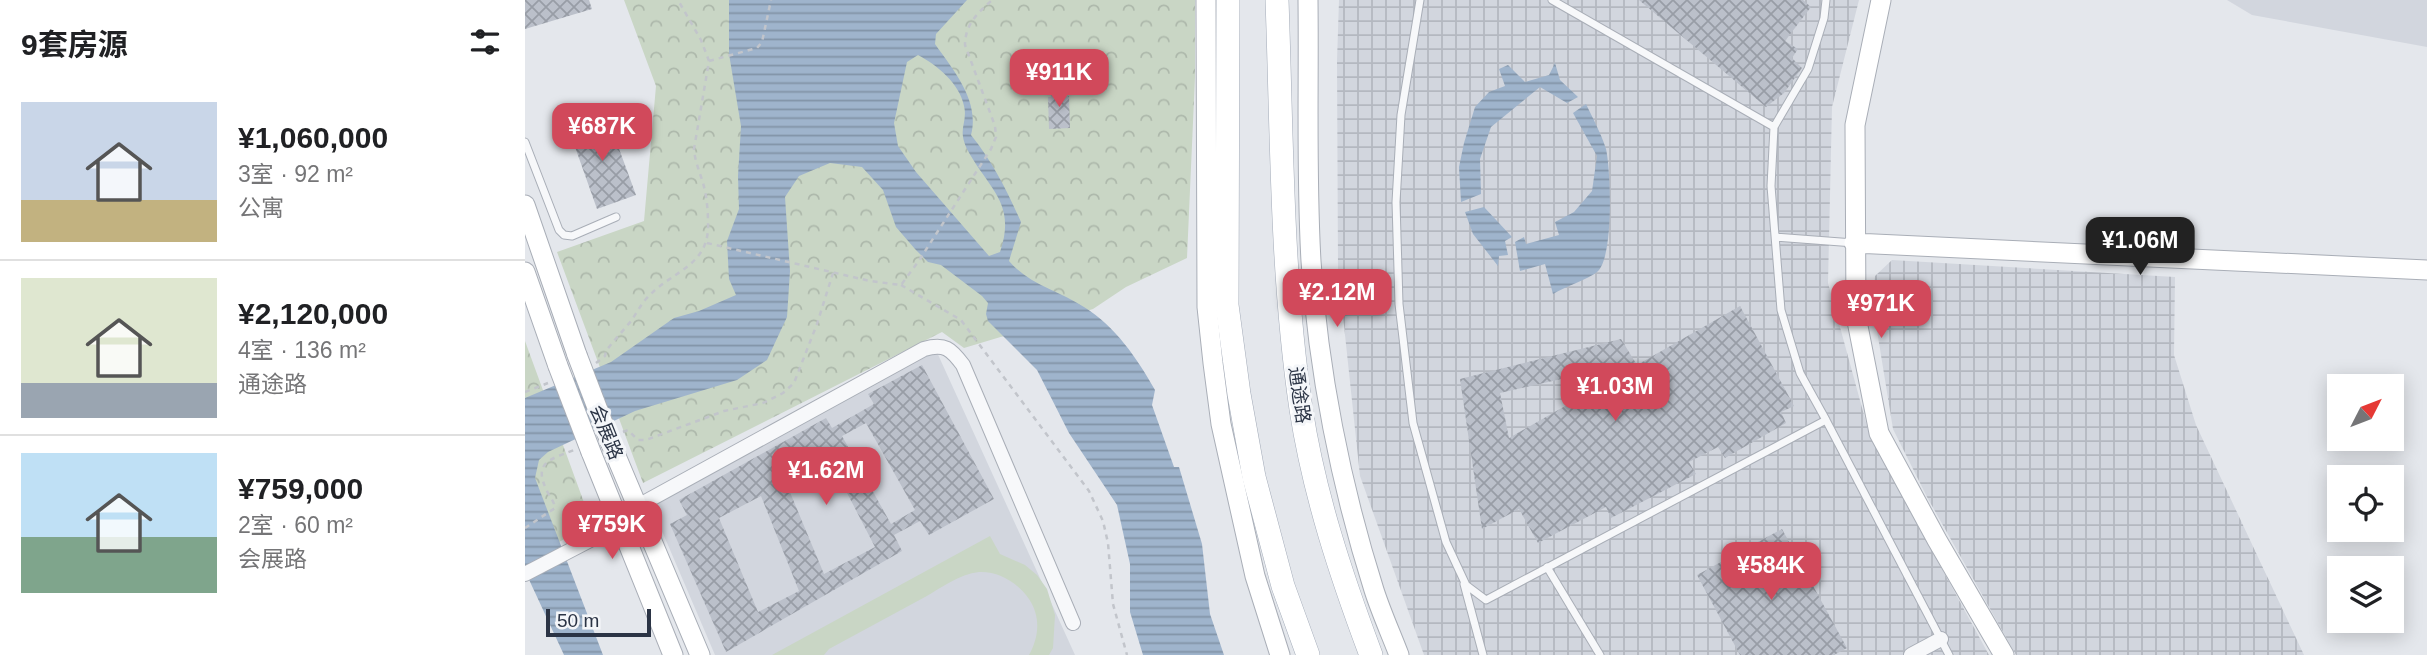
<!DOCTYPE html>
<html lang="zh">
<head>
<meta charset="utf-8">
<style>
  body { margin:0; font-family:Arial,"Noto Sans SC",sans-serif; background:#f2f2f2; color:#202124; height:100vh; display:flex; flex-direction:column; font-size:26px; white-space:nowrap }
  * { box-sizing:border-box; margin:0 }
  p { font-size:23px; color:#757577 }
  .icon { flex:none; width:38px; height:38px; fill:none; stroke:currentColor; stroke-width:2; stroke-linecap:round; stroke-linejoin:round }
  .map { position:relative; flex:1; overflow:hidden }
  .details { display:flex; flex-direction:column; background:#fff; width:525px }
  .details>* { flex:none }
  .needle { width:46px; rotate:48deg }
  .fabs { position:absolute; left:1802px; top:374px; display:grid; gap:14px }
  .fabs a { display:grid; place-items:center; width:77px; height:77px; border-radius:0px; background:#fff; box-shadow:0 4px 18px #0003; font-size:35px }
  .scale { position:absolute; left:21px; bottom:18px; width:105px; box-sizing:border-box; padding-left:7px; border:4px solid #2b3445; border-top:0; font-size:19px; line-height:24px; white-space:nowrap; color:#2b3445; -webkit-text-stroke:5px #f4f6f9; paint-order:stroke }
  .price { position:absolute; translate:-50% -60px; padding:0 16px; border-radius:14px; background:#d1495b; color:#fff; font-size:23px; line-height:46px; filter:drop-shadow(0 2px 4px #0008) }
  .price::after { content:''; position:absolute; left:50%; top:42px; width:21px; height:16px; margin-left:-10px; background:inherit; clip-path:polygon(0 0,100% 0,50% 100%) }
  .price.current { background:#222; color:#fff }
  ul { padding:0; list-style:none }
  li { display:flex; align-items:center; gap:21px; height:175px; padding:0 21px }
  li+li { border-top:2px solid #e0e0e0 }
  li span { display:grid; place-items:center; flex:none; width:196px; height:140px; border-radius:0px; color:#555 }
  li>.icon { margin-inline-start:auto }
  span .icon { width:84px; height:84px; fill:#fffc; stroke-width:1 }
  li b { font-size:30px }
  h2 { display:flex; justify-content:space-between; align-items:center; height:84px; padding:0 21px; font-size:30px }
  main { display:flex; flex:1; min-height:0 }
  .map>svg:first-child { display:block }
  .built { fill:#d2d6de }
  .industrial { fill:url(#industrial-grid) }
  .park { fill:url(#park-crowns) }
  .garden { fill:#c9d6c5 }
  .water { fill:url(#water-rules); fill-rule:evenodd }
  .building { fill:url(#building-cross-hatch); fill-rule:evenodd }
  .lines { fill:none; stroke-linecap:round; stroke-linejoin:round }
  .lane-casing { stroke:#a9aeb7; stroke-width:9 }
  .street-casing { stroke:#a9aeb7; stroke-width:16 }
  .secondary-casing { stroke:#a9aeb7; stroke-width:21 }
  .primary-casing { stroke:#a3abb8; stroke-width:24 }
  .path { stroke:#c2c5cb; stroke-width:2.5; stroke-dasharray:5 5; stroke-linecap:butt }
  .lane { stroke:#f7f8fa; stroke-width:7 }
  .street { stroke:#f7f8fa; stroke-width:14 }
  .secondary { stroke:#fff; stroke-width:19 }
  .primary { stroke:#fff; stroke-width:23 }
  .secondary-bridge-casing { stroke:#a9aeb7; stroke-width:21; stroke-linecap:butt }
  .secondary-bridge { stroke:#fff; stroke-width:19 }
  .labels { text-anchor:middle; stroke-width:6; stroke-linejoin:round; paint-order:stroke }
  .street-label { font-size:19px; fill:#2b3445; stroke:#f4f6f9 }
</style>
</head>
<body>
<main>
<section class="details">
<h2>9套房源<svg class="icon" aria-label="filters" viewBox="0 0 24 24"><path d="M4 7h16M4 17h16"/><circle cx="9" cy="7" r="2"/><circle cx="15" cy="17" r="2"/></svg></h2>
<ul>
<li><span style="background:linear-gradient(#c9d6e8 70%,#c2b280 0)"><svg class="icon" aria-label="home" viewBox="0 0 24 24"><path d="M3 11l9-7 9 7M6 9v11h12V9"/></svg></span><div><b>¥1,060,000</b><p>3室 · 92 m²</p><p>公寓</p></div></li>
<li><span style="background:linear-gradient(#dfe7d0 75%,#9aa5b1 0)"><svg class="icon" aria-label="home" viewBox="0 0 24 24"><path d="M3 11l9-7 9 7M6 9v11h12V9"/></svg></span><div><b>¥2,120,000</b><p>4室 · 136 m²</p><p>通途路</p></div></li>
<li><span style="background:linear-gradient(#bfe0f5 60%,#7fa58c 0)"><svg class="icon" aria-label="home" viewBox="0 0 24 24"><path d="M3 11l9-7 9 7M6 9v11h12V9"/></svg></span><div><b>¥759,000</b><p>2室 · 60 m²</p><p>会展路</p></div></li>
</ul>
</section>
<div class="map">
<svg width="1902" height="655" viewBox="0 0 1902 655">
  <defs>
    <pattern id="industrial-grid" width="8" height="8" patternUnits="userSpaceOnUse" patternTransform="scale(1.75)"><rect width="8" height="8" fill="#d2d6de"/><path d="M0 4h8M4 0v8" fill="none" stroke="#b4b8c0"/></pattern>
    <pattern id="park-crowns" width="20" height="18" patternUnits="userSpaceOnUse" patternTransform="scale(1.75)"><rect width="20" height="18" fill="#c9d6c5"/><path d="M2 6a3 3 0 1 1 6 0M12 15a3 3 0 1 1 6 0" fill="none" stroke="#adb8ab"/></pattern>
    <pattern id="water-rules" width="6" height="5" patternUnits="userSpaceOnUse" patternTransform="scale(1.75)"><rect width="6" height="5" fill="#9fb4cc"/><path d="M0 2.5h6" fill="none" stroke="#8293a7"/></pattern>
    <pattern id="building-cross-hatch" width="8" height="8" patternUnits="userSpaceOnUse" patternTransform="scale(1.75)"><rect width="8" height="8" fill="#bbc0ca"/><path d="M0 0l8 8M0 8l8-8" fill="none" stroke="#989da6"/></pattern>
  </defs>
  <rect width="100%" height="100%" fill="#e4e7ec"/>
  <!-- built -->
  <path class="built" d="M1702 0H1902V47L1727 15Z
    M410 348 550 655H190L125 503Z"/>
  <!-- industrial -->
  <path class="industrial" d="M814 0H1334L1307 107 1303 283 1345 437 1464 655H899L835 476 813 269 812 61Z
    M1367 260 1650 277 1649 355 1671 425 1779 655H1491L1402 497 1368 429 1347 300 1350 276Z"/>
  <!-- park -->
  <path class="park" d="M99 0H670V77L662 258 601 287 568 309 439 348 417 332 118 483 32 252 119 221 131 86Z
    M0 341 61 508 52 532 0 561Z"/>
  <!-- garden -->
  <path class="garden" d="M465 536 475 554 500 565 512 575 522 589 530 615 528 648 524 655H504C514 637 516 617 504 599 493 583 474 571 454 572 434 574 416 588 400 597 368 614 336 632 304 649L299 655H247Z"/>
  <!-- water -->
  <path class="water" d="M204 0H442L411 34 410 44C429 71 455 101 446 135 468 162 482 191 496 222L484 261C503 284 534 291 559 307 590 326 612 358 630 390L627 405 649 467H654L677 544 685 614 699 655H618L605 612V564L592 505 544 433 512 370 463 321 461 314 463 303 457 296 416 265 403 262 390 249 371 227 358 190 337 167 305 163 274 176 260 197 265 271 262 317 242 360 212 380 110 411 23 452 14 460 10 478 78 655H39L0 571V398L86 362 149 318 174 311 211 295 204 279 202 241 214 209 213 176 216 126 204 54ZM393 55C412 65 435 84 439 106 443 123 432 128 442 149 463 189 492 202 475 252L464 256 391 172 373 146 369 123 382 62Z
    M1030 63 1035 80 1053 97 1042 103 1015 87 966 127 955 159 956 194 936 202 934 167 939 143 950 107 964 92 980 86 974 69 983 65 1000 82 1024 75Z
    M1061 104C1068 119 1076 133 1081 149 1086 170 1089 259 1072 272 1063 279 1040 287 1028 294L1020 264 995 271 990 242 999 237 1001 244 1034 235 1030 222 1049 212 1067 191 1072 156 1048 113Z
    M959 207 987 237 980 241 983 255 974 256 973 266 948 234 940 212Z"/>
  <!-- building -->
  <path class="building" d="M0 0H64L67 9 0 29Z
    M1114 0H1278L1286 7 1260 41 1273 49 1267 58 1277 68 1259 93 1241 107Z
    M537 84V97L544 96 545 128 524 129 523 97H526V85Z
    M82 116 111 195 72 209 44 130Z
    M1215 306 1269 406 1256 412 1261 423 1200 458 1193 447 1164 462 1171 474 1086 518 1081 507 1013 543 994 509 957 529 935 379 1096 339 1112 365ZM1054 375 1063 393 984 438 975 393Z
    M397 365 469 499 404 535 395 521 369 535 377 551 201 652 145 524 162 515 154 500 301 418 307 428 349 404 343 394ZM341 423 390 510 366 524 317 436ZM305 460 350 547 299 574 262 485ZM236 496 274 591 233 612 194 518Z
    M1257 529 1322 648 1309 655H1215L1172 575Z"/>
  <g class="lines">
    <!-- lane casing -->
    <g class="lane-casing">
      <path id="lane" d="M895 0 876 115 871 202 874 304 888 423 921 542 941 585 961 600 1301 420 1275 373 1256 310 1246 186 1249 127 1283 69 1299 18 1301 0
        M1027 0 1249 127
        M0 142 34 230 39 235 47 236 91 217
        M1251 237 1329 243
        M1301 420 1424 655
        M1022 567 1075 655
        M939 584 958 655"/>
    </g>
    <!-- street casing -->
    <g class="street-casing">
      <path id="street" d="M113 506 399 349C420 343 426 349 438 365L548 623
        M0 574 94 525
        M1386 655 1416 639"/>
    </g>
    <!-- secondary casing -->
    <g class="secondary-casing">
      <path id="secondary" d="M681 0 682 307 688 363 696 424 730 576 755 655
        M783 0C784 87 781 175 786 261 793 370 816 486 849 590 856 612 866 634 874 655
        M1356 0 1330 125 1331 316 1354 433 1412 540 1479 655
        M0 205 52 355
        M1329 243 1902 270
        M0 272 33 366
        M86 444 175 655
        M66 452 148 655"/>
    </g>
    <!-- primary casing -->
    <g class="primary-casing">
      <path id="primary" d="M703 0 702 305 714 394 729 477 758 586 783 655
        M752 0C757 136 756 274 776 409 789 494 816 575 846 655"/>
    </g>
    <!-- path -->
    <path class="path" d="M184 61 232 48 237 42 246 0
      M182 243 345 281 376 285 393 262 466 149 471 137 470 126 440 45C440 24 453 13 467 0
      M376 285 436 320 564 491 578 521 583 543 588 604 602 655
      M71 363 80 356 81 351C89 340 98 331 106 321 111 314 115 306 121 299 145 271 185 267 183 223 183 212 182 201 180 191 177 176 170 164 169 149L184 61 176 40 153 0
      M0 392 23 383
      M98 432 103 430 113 440H121L199 411 238 403 258 393 269 383 292 324 308 273
      M0 528 30 508C29 501 26 499 23 493 7 462 24 460 49 450"/>
    <!-- lane -->
    <use href="#lane" class="lane"/>
    <!-- street -->
    <use href="#street" class="street"/>
    <!-- secondary -->
    <use href="#secondary" class="secondary"/>
    <!-- primary -->
    <use href="#primary" class="primary"/>
    <!-- secondary-bridge casing -->
    <g class="secondary-bridge-casing">
      <path id="secondary-bridge" d="M52 355 86 444
        M33 366 66 452"/>
    </g>
    <!-- secondary-bridge -->
    <use href="#secondary-bridge" class="secondary-bridge"/>
  </g>
  <g class="labels">
    <!-- street labels -->
    <g class="street-label">
      <text transform="translate(775 395) rotate(82)" y="7">通途路</text>
      <text transform="translate(82 432) rotate(68)" y="7">会展路</text>
    </g>
  </g>
</svg>
<div class="fabs">
<a><svg class="needle" viewBox="-14 -14 28 28"><path d="M0-13l5 13h-10z" fill="#e53935"/><path d="M0 13l5-13h-10z" fill="#757577"/></svg></a>
<a><svg class="icon" aria-label="locate" viewBox="0 0 24 24"><circle cx="12" cy="12" r="6"/><path d="M12 2v4M12 18v4M2 12h4M18 12h4"/></svg></a>
<a><svg class="icon" aria-label="layers" viewBox="0 0 24 24"><path d="M12 4l9 5-9 5-9-5zM3 14l9 5 9-5"/></svg></a>
</div>
<div class="scale">50 m</div>
<b class="price" style="left:534px;top:109px">¥911K</b>
<b class="price" style="left:77px;top:163px">¥687K</b>
<b class="price current" style="left:1615px;top:277px">¥1.06M</b>
<b class="price" style="left:812px;top:329px">¥2.12M</b>
<b class="price" style="left:1356px;top:340px">¥971K</b>
<b class="price" style="left:1090px;top:423px">¥1.03M</b>
<b class="price" style="left:301px;top:507px">¥1.62M</b>
<b class="price" style="left:87px;top:561px">¥759K</b>
<b class="price" style="left:1246px;top:602px">¥584K</b>
</div>
</main>
</body>
</html>
